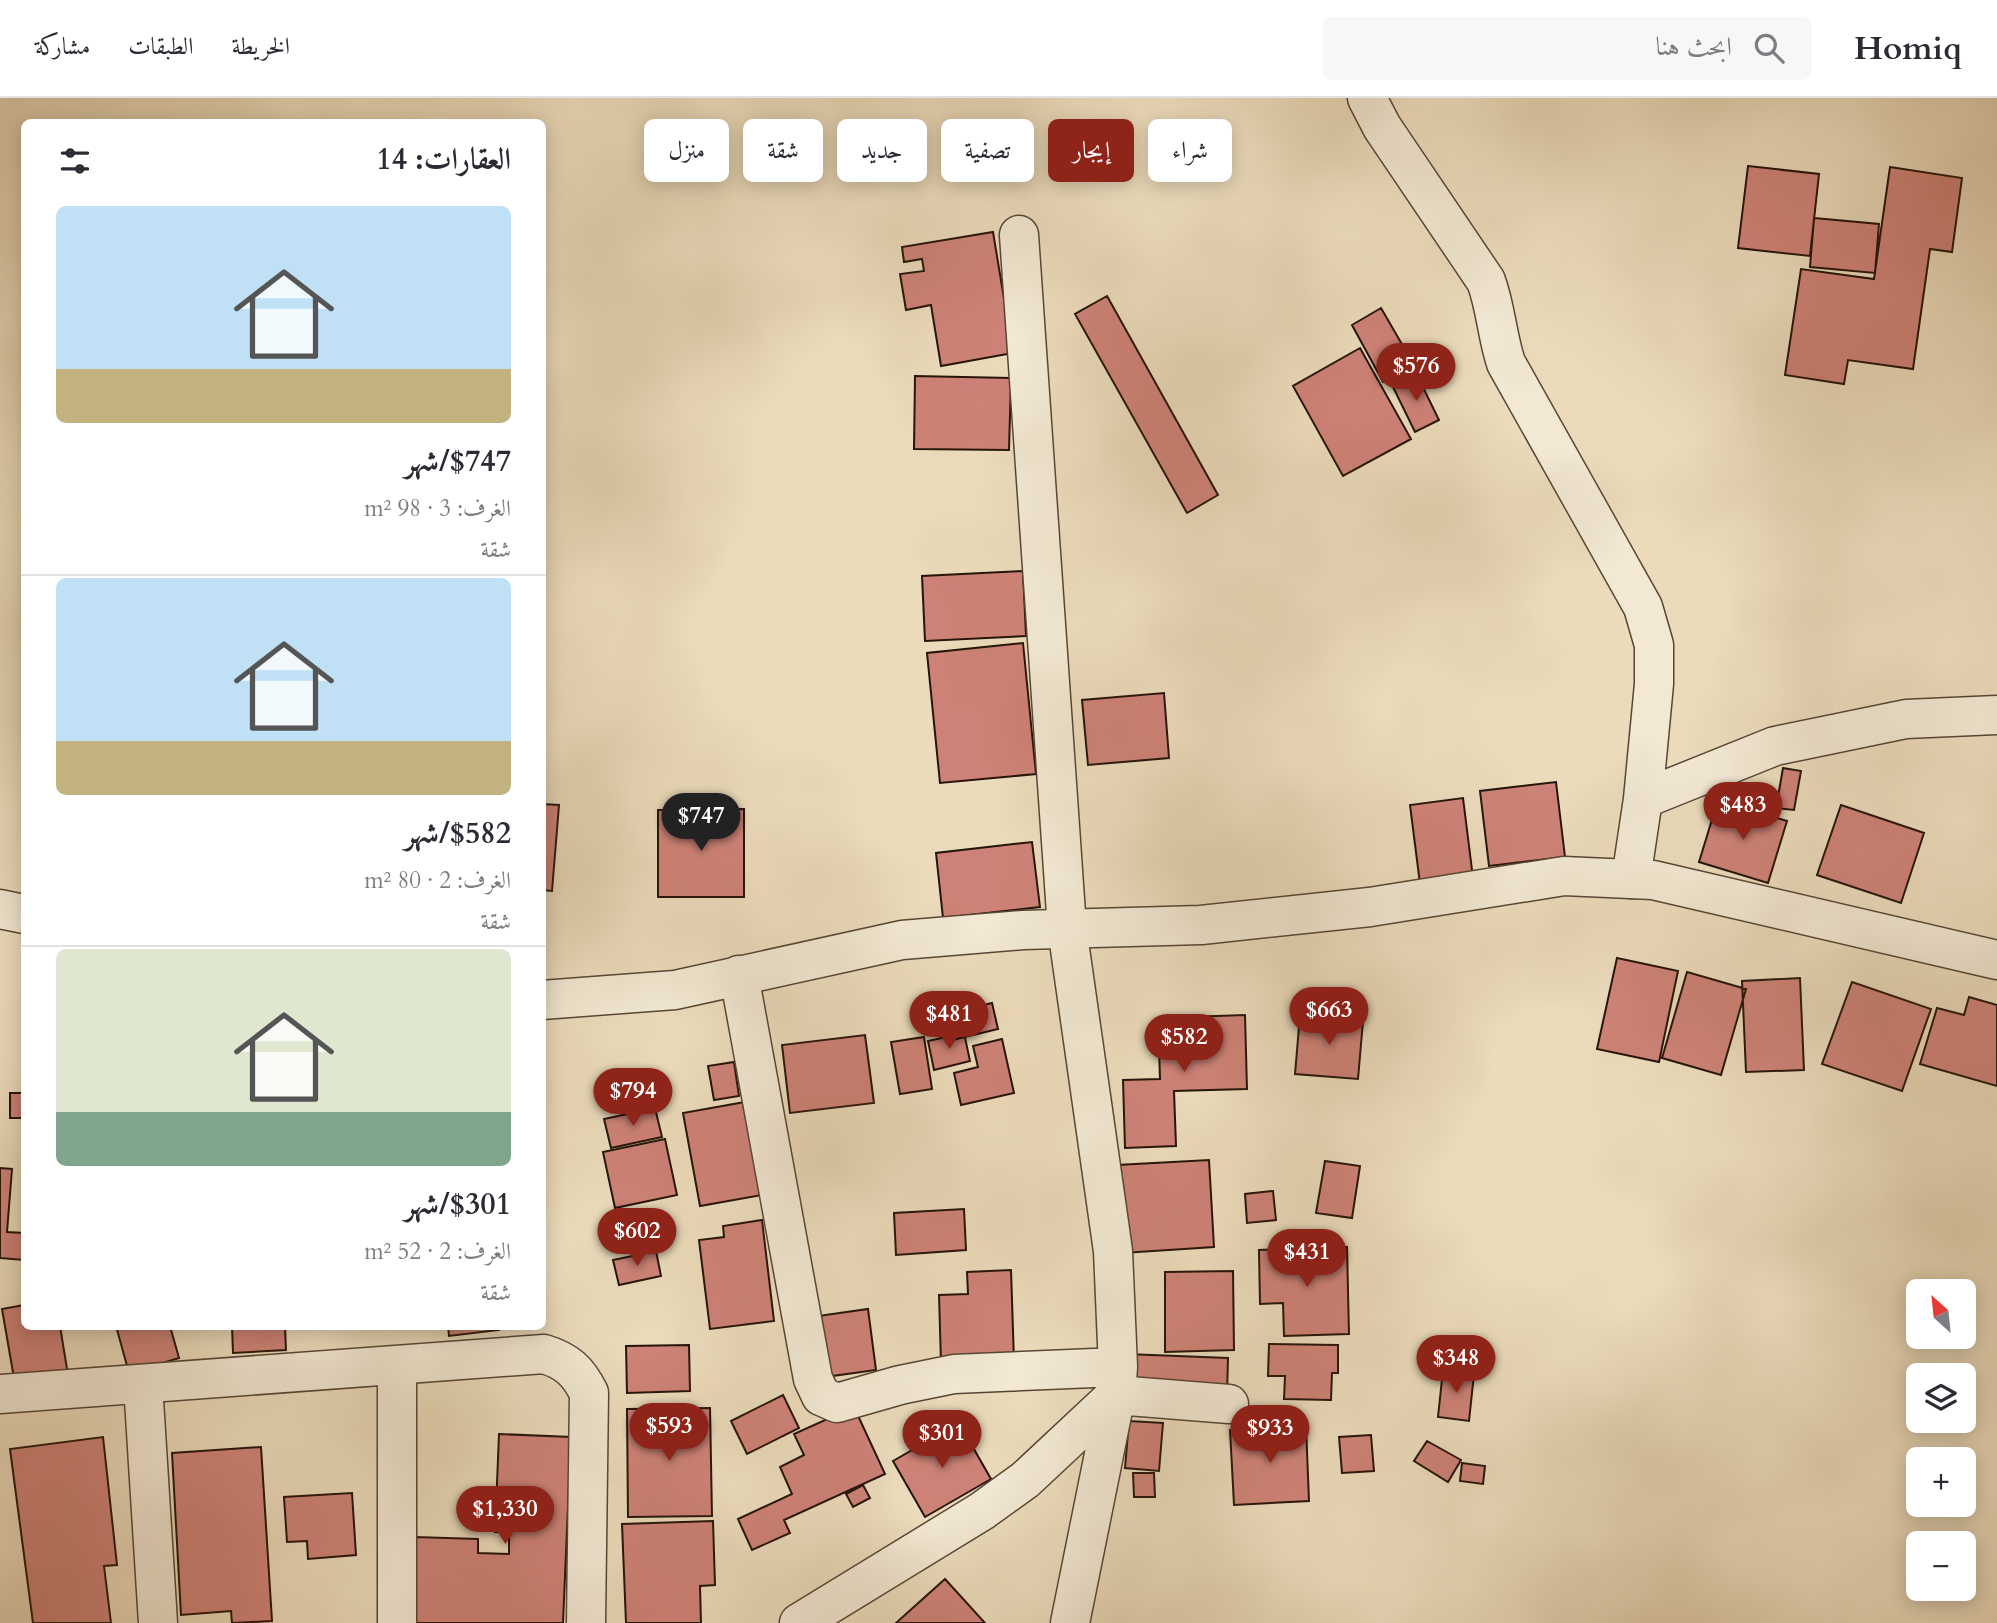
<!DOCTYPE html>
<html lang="ar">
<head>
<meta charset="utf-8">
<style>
  body { margin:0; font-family:Cardo,Amiri,serif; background:#f7f7f7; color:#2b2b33; direction:rtl; height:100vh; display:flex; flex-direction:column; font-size:26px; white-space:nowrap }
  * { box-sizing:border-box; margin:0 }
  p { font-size:23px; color:#7c7c81 }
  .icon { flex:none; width:38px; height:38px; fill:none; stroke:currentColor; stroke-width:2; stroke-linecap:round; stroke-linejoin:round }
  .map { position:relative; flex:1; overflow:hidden; direction:ltr }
  .details { position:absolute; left:21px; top:21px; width:525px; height:1211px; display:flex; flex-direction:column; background:#fff; border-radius:10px; box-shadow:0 4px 18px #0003; direction:rtl }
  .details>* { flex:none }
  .hud { position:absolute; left:567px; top:21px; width:665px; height:63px; direction:rtl; display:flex; gap:14px }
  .needle { width:46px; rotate:333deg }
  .tools { position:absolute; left:1906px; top:1181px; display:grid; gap:14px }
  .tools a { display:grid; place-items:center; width:70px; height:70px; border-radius:10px; background:#fff; box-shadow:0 4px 18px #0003; font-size:35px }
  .price { position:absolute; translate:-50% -60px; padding:0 16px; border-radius:24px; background:#8f2418; color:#fff; font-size:23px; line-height:46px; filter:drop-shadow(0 2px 4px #0008) }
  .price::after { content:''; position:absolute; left:50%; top:42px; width:21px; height:16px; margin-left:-10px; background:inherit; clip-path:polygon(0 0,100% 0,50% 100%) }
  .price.current { background:#222; color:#fff }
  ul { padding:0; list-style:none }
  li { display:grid; align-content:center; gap:14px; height:371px; padding:0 35px }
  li+li { border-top:2px solid #e1e1e2 }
  li span { display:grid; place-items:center; height:217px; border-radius:10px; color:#555 }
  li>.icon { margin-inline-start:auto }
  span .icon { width:126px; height:126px; fill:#fffc; stroke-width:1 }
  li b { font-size:30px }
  h2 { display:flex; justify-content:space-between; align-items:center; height:84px; padding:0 35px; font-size:30px }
  .pill { padding:0 24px; border-radius:10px; background:#fff; box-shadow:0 4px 18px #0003; font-size:24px; line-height:63px }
  .pill.current { background:#8f2418; color:#fff }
  header { display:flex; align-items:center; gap:42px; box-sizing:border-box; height:98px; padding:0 35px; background:#fff; border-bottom:2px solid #e1e1e2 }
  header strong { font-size:33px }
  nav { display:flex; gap:38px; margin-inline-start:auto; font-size:24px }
  .search { width:490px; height:63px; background:#f7f7f7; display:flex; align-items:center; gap:18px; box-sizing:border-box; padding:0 24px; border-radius:10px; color:#7c7c81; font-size:26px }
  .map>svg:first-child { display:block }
  .building { fill:#ce8277; stroke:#26140a; stroke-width:2 }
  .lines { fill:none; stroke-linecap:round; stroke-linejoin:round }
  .minor-casing { stroke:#574636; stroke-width:41 }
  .tertiary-casing { stroke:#574636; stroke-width:41 }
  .minor { stroke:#f2e8d3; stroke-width:38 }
  .tertiary { stroke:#f2e8d3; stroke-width:38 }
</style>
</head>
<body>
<header>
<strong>Homiq</strong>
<div class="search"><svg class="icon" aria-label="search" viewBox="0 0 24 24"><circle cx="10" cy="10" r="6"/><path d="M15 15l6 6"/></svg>ابحث هنا</div>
<nav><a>الخريطة</a><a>الطبقات</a><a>مشاركة</a></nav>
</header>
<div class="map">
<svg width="1997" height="1525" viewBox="0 0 1997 1525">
  <rect width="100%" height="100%" fill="#ebdbbb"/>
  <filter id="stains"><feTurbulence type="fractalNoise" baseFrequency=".00286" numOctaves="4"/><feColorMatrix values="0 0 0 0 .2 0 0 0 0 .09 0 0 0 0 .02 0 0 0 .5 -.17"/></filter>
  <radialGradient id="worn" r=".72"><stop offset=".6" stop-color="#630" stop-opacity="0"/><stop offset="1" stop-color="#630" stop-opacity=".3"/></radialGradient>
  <!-- building -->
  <path class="building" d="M1748 68 1819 76 1810 158 1738 150Z
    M1890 69 1962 80 1952 154 1930 151 1913 271 1848 262 1844 286 1785 277 1801 171 1874 181Z
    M1814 120 1879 126 1875 175 1810 169Z
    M993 134 1013 255 941 268 931 207 906 212 900 176 924 173 922 161 904 164 902 149Z
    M1107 198 1218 397 1187 415 1075 216Z
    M1381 210 1414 267 1383 284 1352 227Z
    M1360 250 1411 341 1343 378 1293 288Z
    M1416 275 1439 322 1415 334 1392 287Z
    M915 278 1011 280 1009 352 914 351Z
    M1023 473 1026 538 925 543 922 478Z
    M1023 545 1036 676 940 685 927 555Z
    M1164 595 1169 660 1088 667 1082 602Z
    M1783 670 1801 673 1794 712 1776 710Z
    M1556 684 1565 759 1489 768 1480 693Z
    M1463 700 1473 780 1420 786 1410 707Z
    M1718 702 1787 723 1768 785 1699 764Z
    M542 706 559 707 552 793 542 792Z
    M1841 707 1924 735 1901 805 1817 777Z
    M744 711V799H658V712Z
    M1032 744 1040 809 943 820 936 755Z
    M1617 860 1678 873 1659 964 1597 951Z
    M1687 874 1746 891 1721 977 1662 960Z
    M1800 880 1804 972 1746 974 1742 883Z
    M1852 884 1931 911 1902 993 1822 966Z
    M1969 899 1997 907V988L1920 966 1937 910 1964 917Z
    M992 905 998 931 948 943 942 917Z
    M1245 917 1247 991 1174 993 1176 1048 1125 1050 1123 982 1160 981 1158 920Z
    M1300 917 1363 923 1358 981 1295 976Z
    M964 935 970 963 934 972 928 943Z
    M865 937 874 1005 790 1015 782 947Z
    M924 939 932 991 900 996 891 944Z
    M1002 941 1014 995 961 1007 954 975 978 969 973 948Z
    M734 964 739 998 714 1002 708 968Z
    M10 995H24V1020H10Z
    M745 1004 762 1097 700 1108 683 1015Z
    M655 1010 662 1039 611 1050 604 1021Z
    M665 1041 677 1097 615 1110 603 1054Z
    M1209 1062 1214 1149 1123 1155 1117 1067Z
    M1325 1063 1360 1068 1352 1120 1316 1115Z
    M0 1070 12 1071 7 1134 24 1135V1162L0 1160Z
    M1273 1093 1276 1122 1247 1125 1245 1096Z
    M964 1111 966 1152 896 1157 894 1115Z
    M762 1122 774 1223 710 1231 699 1142 724 1139 723 1128Z
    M1347 1149 1349 1236 1284 1238 1283 1205 1260 1206 1259 1152Z
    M656 1153 661 1178 619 1187 613 1162Z
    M1011 1172 1014 1263 941 1265 939 1197 968 1196 967 1174Z
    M1233 1173 1234 1252 1165 1254V1174Z
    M24 1207V1228H60L68 1277 15 1286 2 1211Z
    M868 1211 876 1272 818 1280 811 1219Z
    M116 1228H170L179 1260 129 1275Z
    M232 1228H285L286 1252 233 1255Z
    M448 1228H498L499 1232 449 1238Z
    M1269 1246 1338 1247V1275H1332L1331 1302 1284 1301 1285 1278H1268Z
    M689 1247 690 1293 627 1295 626 1248Z
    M1126 1256 1228 1260 1227 1297 1125 1293Z
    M1443 1272 1474 1276 1469 1323 1438 1319Z
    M783 1297 799 1330 747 1356 731 1323Z
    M854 1309 885 1376 784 1422 790 1435 752 1452 738 1421 792 1396 780 1369 804 1357 794 1336Z
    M710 1310 712 1418 628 1419 627 1311Z
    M1129 1323 1163 1325 1159 1373 1125 1370Z
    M959 1325 991 1381 925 1419 893 1363Z
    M1306 1328 1309 1403 1234 1407 1230 1332Z
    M499 1336 571 1339 563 1525H411L415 1439 478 1441V1455L509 1456V1434H495Z
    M1371 1337 1374 1373 1342 1375 1339 1339Z
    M103 1339 117 1467 104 1468 111 1525H33L10 1351Z
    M1427 1343 1461 1362 1448 1384 1414 1363Z
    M261 1349 272 1523 232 1525 231 1513 181 1517 172 1355Z
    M1462 1365 1485 1368 1483 1386 1460 1383Z
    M1133 1375H1154L1155 1399H1134Z
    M863 1387 870 1400 853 1409 846 1396Z
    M352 1395 356 1457 308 1461 307 1443 287 1444 284 1399Z
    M713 1423 715 1487 700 1488 701 1525H626L622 1426Z
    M945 1481 985 1525H896Z"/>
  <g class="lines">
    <!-- minor casing -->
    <g class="minor-casing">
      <path id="minor" d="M1367 0 1382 29 1486 183C1496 210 1497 238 1506 265L1643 509 1654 547V586L1643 701 1631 781
        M1019 137 1067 830 1113 1153 1118 1269 1116 1297 1070 1525
        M1643 701 1775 648 1906 621 1997 617
        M739 877 813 1281 821 1298 837 1305 900 1287 954 1276 1118 1269
        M397 1268V1525
        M143 1286 158 1525
        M0 1296 544 1256C567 1263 578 1273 589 1295L586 1525
        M799 1525 982 1413 1025 1382 1116 1297 1229 1306"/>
    </g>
    <!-- tertiary casing -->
    <g class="tertiary-casing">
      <path id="tertiary" d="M0 811 24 816
        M542 902 675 892 902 842 1023 832 1201 827 1370 809 1564 778 1653 782 1997 862"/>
    </g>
    <!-- minor -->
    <use href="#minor" class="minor"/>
    <!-- tertiary -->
    <use href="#tertiary" class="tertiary"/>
  </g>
  <rect width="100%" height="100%" filter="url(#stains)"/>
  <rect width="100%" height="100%" fill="url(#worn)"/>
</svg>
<div class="tools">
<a><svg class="needle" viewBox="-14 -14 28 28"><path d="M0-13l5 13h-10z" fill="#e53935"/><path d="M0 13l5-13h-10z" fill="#7c7c81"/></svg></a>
<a><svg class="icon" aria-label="layers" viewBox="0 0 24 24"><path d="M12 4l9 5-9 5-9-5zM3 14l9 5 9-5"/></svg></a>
<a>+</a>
<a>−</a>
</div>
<b class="price" style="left:1416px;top:305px">$576</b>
<b class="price" style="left:1743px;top:744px">$483</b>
<b class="price current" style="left:701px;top:755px">$747</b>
<b class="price" style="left:1329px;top:949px">$663</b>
<b class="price" style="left:949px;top:953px">$481</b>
<b class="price" style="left:1184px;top:976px">$582</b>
<b class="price" style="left:633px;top:1030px">$794</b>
<b class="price" style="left:637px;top:1170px">$602</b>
<b class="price" style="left:1307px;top:1191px">$431</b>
<b class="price" style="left:1456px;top:1297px">$348</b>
<b class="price" style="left:669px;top:1365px">$593</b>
<b class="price" style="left:1270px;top:1367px">$933</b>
<b class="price" style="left:942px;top:1372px">$301</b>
<b class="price" style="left:505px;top:1448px">$1,330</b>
<div class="hud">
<a class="pill">شراء</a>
<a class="pill current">إيجار</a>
<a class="pill">تصفية</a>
<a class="pill">جديد</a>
<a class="pill">شقة</a>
<a class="pill">منزل</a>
</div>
<section class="details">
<h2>العقارات: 14<svg class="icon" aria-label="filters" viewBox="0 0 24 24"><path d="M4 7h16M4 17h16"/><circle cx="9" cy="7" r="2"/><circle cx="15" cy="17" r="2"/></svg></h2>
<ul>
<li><span style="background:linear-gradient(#bfe0f5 75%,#c2b280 0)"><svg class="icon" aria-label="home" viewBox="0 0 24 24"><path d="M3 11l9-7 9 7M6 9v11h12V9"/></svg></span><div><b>$747/شهر</b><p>الغرف: 3 · 98 m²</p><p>شقة</p></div></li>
<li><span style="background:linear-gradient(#bfe0f5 75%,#c2b280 0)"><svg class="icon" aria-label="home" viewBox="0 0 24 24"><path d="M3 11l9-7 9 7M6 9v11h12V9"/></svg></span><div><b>$582/شهر</b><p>الغرف: 2 · 80 m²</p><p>شقة</p></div></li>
<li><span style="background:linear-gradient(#dfe7d0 75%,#7fa58c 0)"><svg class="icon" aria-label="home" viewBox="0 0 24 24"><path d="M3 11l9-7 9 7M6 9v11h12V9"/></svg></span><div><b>$301/شهر</b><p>الغرف: 2 · 52 m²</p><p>شقة</p></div></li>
</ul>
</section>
</div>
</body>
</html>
